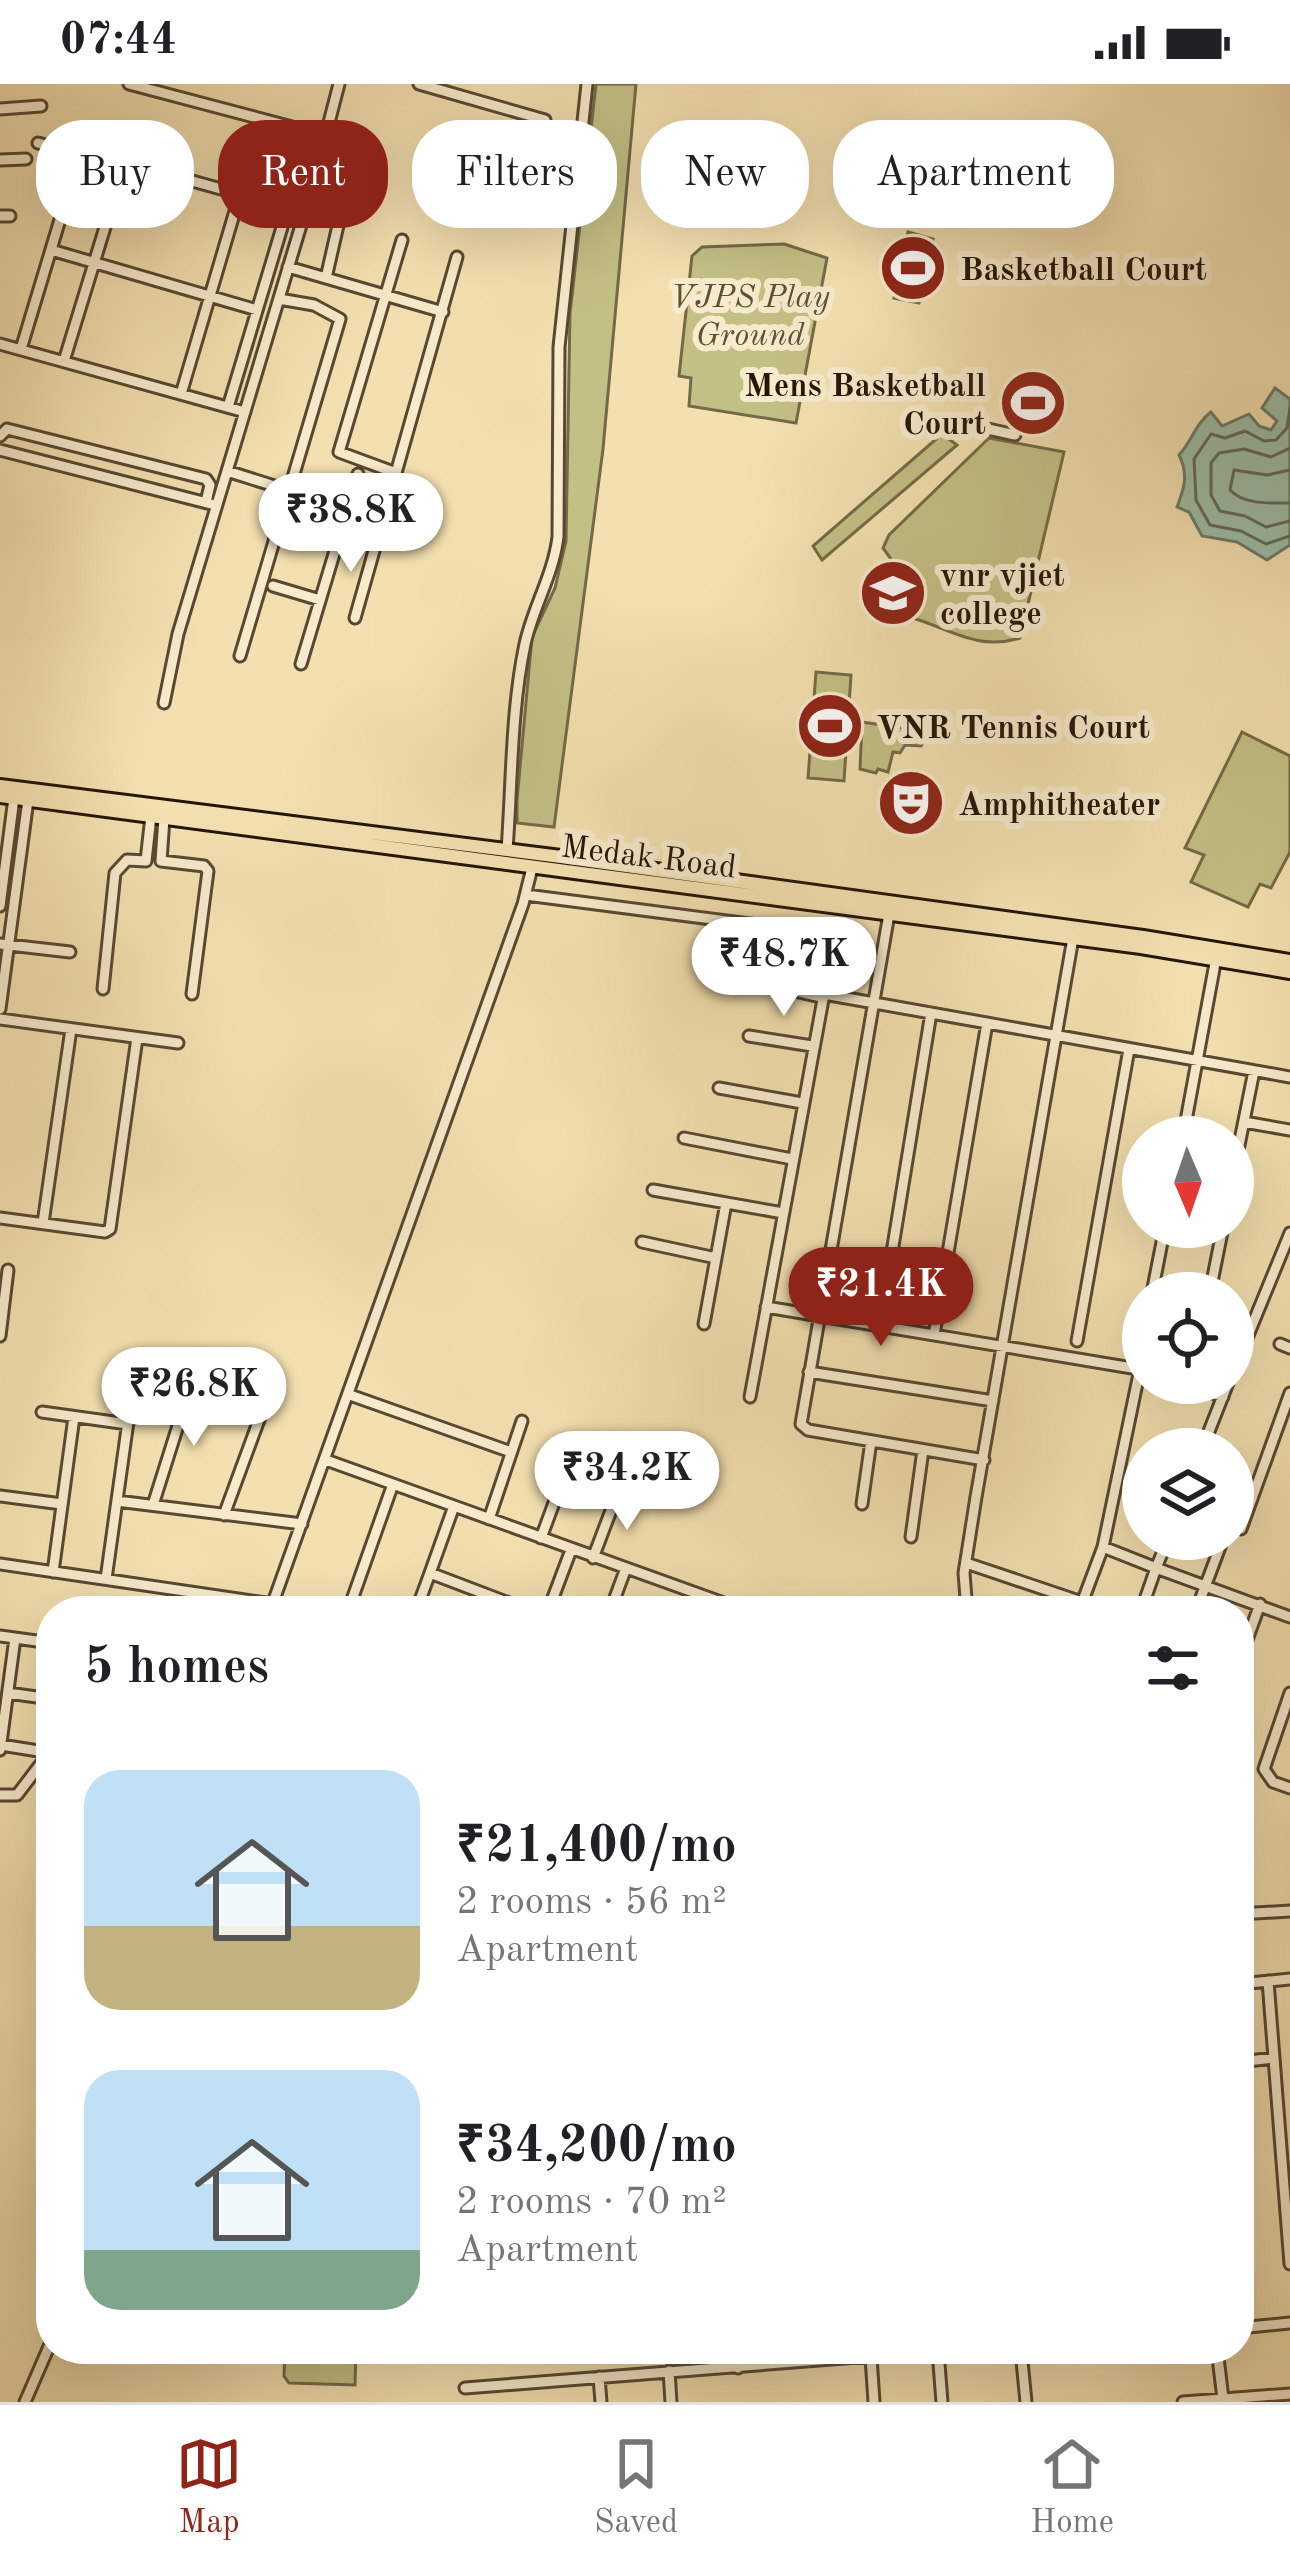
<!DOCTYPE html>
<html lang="en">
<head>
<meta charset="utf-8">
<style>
  body { margin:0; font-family:"Old Standard TT",serif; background:#f2f2f2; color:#202124; height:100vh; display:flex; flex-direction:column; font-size:45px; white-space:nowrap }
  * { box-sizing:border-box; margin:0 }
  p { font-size:39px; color:#757577 }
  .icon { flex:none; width:66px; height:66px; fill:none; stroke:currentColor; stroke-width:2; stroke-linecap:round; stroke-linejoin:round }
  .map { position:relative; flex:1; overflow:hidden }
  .details { position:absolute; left:36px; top:1512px; width:1218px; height:768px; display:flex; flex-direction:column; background:#fff; border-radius:48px; box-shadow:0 12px 48px #0002 }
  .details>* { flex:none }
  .top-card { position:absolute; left:36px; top:36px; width:1218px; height:108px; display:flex; gap:24px }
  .needle { width:78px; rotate:178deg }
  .controls { position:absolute; left:1122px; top:1032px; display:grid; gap:24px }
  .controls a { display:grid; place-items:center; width:132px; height:132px; border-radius:50%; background:#fff; box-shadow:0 12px 48px #0002; font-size:60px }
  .price { position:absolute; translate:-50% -102px; padding:0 27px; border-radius:42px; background:#fff; color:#222; font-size:39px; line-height:78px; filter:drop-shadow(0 3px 6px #0008) }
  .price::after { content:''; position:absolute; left:50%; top:72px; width:36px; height:27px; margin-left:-18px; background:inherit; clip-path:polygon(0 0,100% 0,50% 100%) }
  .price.current { background:#8f2418; color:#fff }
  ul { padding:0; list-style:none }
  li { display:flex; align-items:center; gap:36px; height:300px; padding:0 48px }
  li span { display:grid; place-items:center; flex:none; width:336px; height:240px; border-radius:36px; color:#555 }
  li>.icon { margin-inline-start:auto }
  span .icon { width:144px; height:144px; fill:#fffc; stroke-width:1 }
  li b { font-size:51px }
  h2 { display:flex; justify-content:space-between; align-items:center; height:144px; padding:0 48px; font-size:51px }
  .tag { padding:0 42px; border-radius:48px; background:#fff; box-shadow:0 12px 48px #0002; font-size:42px; line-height:108px }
  .tag.current { background:#8f2418; color:#fff }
  .status { display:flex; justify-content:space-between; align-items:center; height:84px; padding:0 60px; background:#fff; direction:ltr }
  .status svg { height:33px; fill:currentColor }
  .tabs { display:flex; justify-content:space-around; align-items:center; height:168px; border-top:3px solid #e0e0e0; background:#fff; font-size:33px; color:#757577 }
  .tabs a { display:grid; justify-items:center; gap:6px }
  .tabs .current { color:#8f2418 }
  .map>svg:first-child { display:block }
  .green { fill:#c3c086; stroke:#746a47; stroke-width:3 }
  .water { fill:#9bbda9; stroke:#6b7a69; stroke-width:3 }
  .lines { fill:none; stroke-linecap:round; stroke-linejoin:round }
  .shore { stroke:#606958; stroke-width:3 }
  .minor-casing { stroke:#584832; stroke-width:15 }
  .major-casing { stroke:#241508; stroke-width:18 }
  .minor { stroke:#f7ebcc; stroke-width:9 }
  .major { stroke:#f3e0b0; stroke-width:12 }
  .labels { text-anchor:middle; stroke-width:12; stroke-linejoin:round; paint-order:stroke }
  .poi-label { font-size:33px; font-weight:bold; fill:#241508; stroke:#f7ebcc; text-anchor:start }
  .park-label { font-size:33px; font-style:italic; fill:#5c5134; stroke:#f7ebcc }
  .street-label { font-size:33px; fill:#241508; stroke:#f7ebcc }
</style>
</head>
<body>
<div class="status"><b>07:44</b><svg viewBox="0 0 49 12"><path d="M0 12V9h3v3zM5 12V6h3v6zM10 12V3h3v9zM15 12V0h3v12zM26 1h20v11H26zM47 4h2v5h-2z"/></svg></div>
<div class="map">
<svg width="1290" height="2318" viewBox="0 0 1290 2318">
  <rect width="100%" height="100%" fill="#f3e0b0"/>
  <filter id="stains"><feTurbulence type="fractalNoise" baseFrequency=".00167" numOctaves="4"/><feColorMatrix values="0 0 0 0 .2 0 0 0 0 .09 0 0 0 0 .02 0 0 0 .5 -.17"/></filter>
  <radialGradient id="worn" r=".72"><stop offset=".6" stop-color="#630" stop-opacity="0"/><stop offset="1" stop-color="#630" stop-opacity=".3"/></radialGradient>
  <!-- green -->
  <path class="green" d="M596 0H636L603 365 554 743 517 739V716L532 553 555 504 566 457 570 229Z
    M908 148 933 155 919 219 894 214Z
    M784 160 827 174 796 339 689 322 691 294 679 292 692 172 702 163Z
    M942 350 957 361 822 476 813 462Z
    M989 354 1064 368 1020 554C977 567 950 545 910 533L905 524 907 497 883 464 889 451Z
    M816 588 851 591 844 697 808 694Z
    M862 638 930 648 921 662 905 661 900 669 893 668 888 688 878 685 876 689 860 685Z
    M1242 648 1290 672V768L1271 804 1260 800 1248 823 1191 798 1204 771 1185 764Z
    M285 2265H356L355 2301 289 2299 284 2292Z"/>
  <!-- water -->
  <path class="water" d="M1275 304 1290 315V461L1267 476 1237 458 1202 452 1189 428 1177 423C1184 405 1189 391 1179 371 1193 356 1194 341 1211 328L1222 342 1249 330 1259 342 1271 346 1277 337 1262 324Z"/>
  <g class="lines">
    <!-- shore -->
    <path class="shore" d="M1290 324 1287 344 1276 356 1264 357 1245 347 1225 354 1211 350 1194 375 1196 416 1210 441 1241 447 1266 460 1290 452
      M1290 364 1271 373 1244 365 1219 369 1211 379V411L1220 427 1245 432 1266 443 1290 437
      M1290 386 1267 391 1234 386 1230 406C1244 421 1270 419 1290 419"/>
    <!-- minor casing -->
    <g class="minor-casing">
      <path id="minor" d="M129 0 326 52
        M419 0 545 36
        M0 25 41 22
        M38 59 78 70
        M0 76 26 75
        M0 132H10
        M51 166 257 226
        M288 183 443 228
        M326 194 339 137
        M0 260 245 328
        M21 265 81 66 282 122 286 130 228 323
        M64 277 125 78
        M181 310 240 110
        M979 343 1015 351
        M0 352 7 345 206 395 210 401 206 418
        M0 366 211 420
        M227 387 347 425
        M396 389 339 368 402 156
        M273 502 320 516
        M355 534 457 173
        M240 572 340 235 314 221 279 215
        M301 580 358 390
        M164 619 178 550 311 108 339 0
        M164 734 161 777 204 782 208 787 192 910
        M507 766C512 699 511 626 525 560 533 523 553 492 558 453L559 263 587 0
        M526 811 773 843
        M0 822 14 714
        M889 830 801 1340 808 1346 984 1376
        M0 860 70 868
        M773 902 821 913
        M103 905 115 789 127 776 146 777 151 732
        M0 925 28 716
        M0 935 178 959
        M749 952 812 962
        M719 1004 802 1019
        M1244 1038 1290 1046
        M1183 1053 1216 874
        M684 1054 792 1075
        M1233 1091 1254 987
        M653 1106 783 1129
        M0 1134 105 1148 110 1145 137 954
        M43 1139 71 945
        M642 1158 716 1174
        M1210 1208 1223 1143
        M1152 1209 1165 1143
        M766 1223 1138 1285 1143 1258
        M704 1240 726 1119
        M880 1242 931 929
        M934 1251 987 939
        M0 1252 8 1186
        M1077 1257 1129 965
        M1280 1260 1290 1264
        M809 1288 993 1317
        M1233 1288 1290 1149
        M1189 1299 1223 1313
        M350 1311 511 1368
        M750 1313 824 910 1290 993
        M42 1328 128 1340
        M1202 1365 1228 1299
        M326 1376 746 1527
        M0 1412 62 1420
        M117 1417 302 1440
        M862 1420 871 1357
        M153 1421 193 1294
        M454 1422 430 1489 530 1527
        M224 1431 270 1306
        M489 1435 522 1337
        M1241 1445 1290 1309
        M911 1453 923 1366
        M541 1454 568 1381
        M1168 1455 1156 1484 1290 1533
        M1103 1463 1156 1484 1141 1527
        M593 1474 618 1408
        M966 1479 1082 1518
        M0 1480 273 1520
        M53 1488 74 1333
        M106 1495 133 1302
        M270 1527 523 820 532 784
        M348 1527 393 1400
        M416 1527 430 1489
        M548 1527 571 1466
        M610 1527 626 1484
        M967 1527 964 1489 976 1413 1073 854
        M1079 1527 1103 1463 1140 1285
        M1196 1527 1223 1455
        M0 1552 51 1559
        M1239 1578 1260 1520
        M8 1609 51 1615
        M1290 1609 1264 1685 1273 1698 1290 1704
        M1 1661 51 1669
        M0 1666 15 1554
        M0 1711H17L49 1669
        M1239 1830 1290 1827
        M1268 1897 1290 2180
        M1239 1900 1290 1895
        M1239 1978 1274 1974
        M1239 2244 1290 2239
        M736 2265 738 2284
        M1217 2265 1223 2315
        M938 2267 942 2318
        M1021 2267 1026 2318
        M871 2273 874 2318
        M669 2287 671 2318
        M599 2293 601 2318
        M465 2304 960 2265
        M25 2318 51 2258
        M1183 2318 1290 2310"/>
    </g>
    <!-- major casing -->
    <g class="major-casing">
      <path id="major" d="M0 702 561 773 1143 853 1290 877
        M0 712 1141 863 1290 888"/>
    </g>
    <!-- minor -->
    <use href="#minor" class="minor"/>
    <!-- major -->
    <use href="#major" class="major"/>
  </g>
  <!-- icons -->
  <defs>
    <g id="stadium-disc" transform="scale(3.45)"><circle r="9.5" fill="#8f2418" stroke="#f7ebcc"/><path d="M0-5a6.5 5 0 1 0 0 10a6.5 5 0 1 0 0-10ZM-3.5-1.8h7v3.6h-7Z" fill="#fff"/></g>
    <g id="university-disc" transform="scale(3.45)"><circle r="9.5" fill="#8f2418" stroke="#f7ebcc"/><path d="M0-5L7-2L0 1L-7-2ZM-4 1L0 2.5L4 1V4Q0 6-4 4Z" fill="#fff"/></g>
    <g id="theatre-disc" transform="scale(3.45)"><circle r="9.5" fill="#8f2418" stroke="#f7ebcc"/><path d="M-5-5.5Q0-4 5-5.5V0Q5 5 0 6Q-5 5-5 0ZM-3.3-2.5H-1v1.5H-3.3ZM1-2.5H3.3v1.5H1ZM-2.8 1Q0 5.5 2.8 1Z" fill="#fff"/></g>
  </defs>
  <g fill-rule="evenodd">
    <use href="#stadium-disc" x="913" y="184"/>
    <use href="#stadium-disc" x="1033" y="319"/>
    <use href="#university-disc" x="893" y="509"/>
    <use href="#stadium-disc" x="830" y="642"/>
    <use href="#theatre-disc" x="911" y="719"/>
  </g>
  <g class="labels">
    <!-- poi labels -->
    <g class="poi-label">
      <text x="960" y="196">Basketball Court</text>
      <text x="986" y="312" text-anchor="end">Mens Basketball<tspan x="986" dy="38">Court</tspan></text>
      <text x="940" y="502">vnr vjiet<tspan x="940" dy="38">college</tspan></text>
      <text x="876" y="654">VNR Tennis Court</text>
      <text x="958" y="731">Amphitheater</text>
    </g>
    <!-- park labels -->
    <g class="park-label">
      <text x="750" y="223">VJPS Play<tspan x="750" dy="38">Ground</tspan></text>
    </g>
    <!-- street labels -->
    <g class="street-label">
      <text transform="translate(649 771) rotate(7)" y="12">Medak Road</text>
    </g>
  </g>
  <rect width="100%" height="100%" filter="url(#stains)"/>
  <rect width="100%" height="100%" fill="url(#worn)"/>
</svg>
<div class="controls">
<a><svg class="needle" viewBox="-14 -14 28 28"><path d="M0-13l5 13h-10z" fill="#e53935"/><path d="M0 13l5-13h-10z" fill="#757577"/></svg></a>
<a><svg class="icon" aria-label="locate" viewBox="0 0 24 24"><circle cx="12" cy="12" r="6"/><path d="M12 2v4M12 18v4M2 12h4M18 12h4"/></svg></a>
<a><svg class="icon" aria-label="layers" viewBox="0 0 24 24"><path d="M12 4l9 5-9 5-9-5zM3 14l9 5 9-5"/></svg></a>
</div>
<b class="price" style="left:351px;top:491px">₹38.8K</b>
<b class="price" style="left:784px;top:935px">₹48.7K</b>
<b class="price current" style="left:881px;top:1265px">₹21.4K</b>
<b class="price" style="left:194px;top:1365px">₹26.8K</b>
<b class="price" style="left:627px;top:1449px">₹34.2K</b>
<div class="top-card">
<a class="tag">Buy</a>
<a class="tag current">Rent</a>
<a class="tag">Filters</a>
<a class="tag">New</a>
<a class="tag">Apartment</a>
</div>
<section class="details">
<h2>5 homes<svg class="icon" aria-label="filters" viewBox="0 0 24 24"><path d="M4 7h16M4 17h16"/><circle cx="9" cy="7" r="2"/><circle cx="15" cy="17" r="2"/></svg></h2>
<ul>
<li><span style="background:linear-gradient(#bfe0f5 65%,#c2b280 0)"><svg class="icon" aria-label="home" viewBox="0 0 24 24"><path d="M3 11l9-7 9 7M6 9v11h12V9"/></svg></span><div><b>₹21,400/mo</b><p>2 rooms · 56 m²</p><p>Apartment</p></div></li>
<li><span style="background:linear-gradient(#bfe0f5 75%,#7fa58c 0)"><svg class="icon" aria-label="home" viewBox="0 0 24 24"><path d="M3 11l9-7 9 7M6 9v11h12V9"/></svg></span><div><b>₹34,200/mo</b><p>2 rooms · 70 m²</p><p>Apartment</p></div></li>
</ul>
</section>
</div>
<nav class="tabs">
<a class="current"><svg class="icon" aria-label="map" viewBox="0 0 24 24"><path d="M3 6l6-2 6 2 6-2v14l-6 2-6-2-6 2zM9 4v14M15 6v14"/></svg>Map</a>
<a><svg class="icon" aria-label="saved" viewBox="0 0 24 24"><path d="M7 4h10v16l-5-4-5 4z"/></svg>Saved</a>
<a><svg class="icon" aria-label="home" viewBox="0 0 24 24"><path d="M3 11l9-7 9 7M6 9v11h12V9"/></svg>Home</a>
</nav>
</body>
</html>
